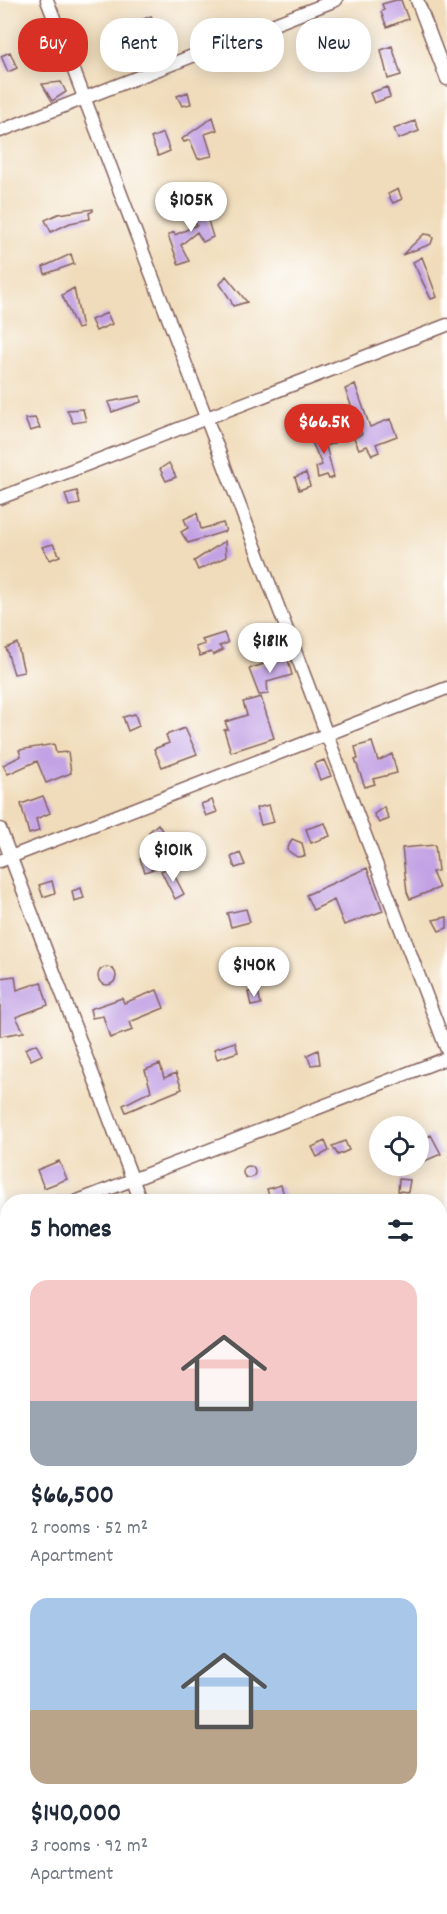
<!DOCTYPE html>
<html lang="en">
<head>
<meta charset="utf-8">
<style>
  body { margin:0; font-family:Dekko,sans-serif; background:#f6f6f7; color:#1f2937; height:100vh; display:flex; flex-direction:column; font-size:22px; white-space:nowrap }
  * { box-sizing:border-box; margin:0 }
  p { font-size:20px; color:#747a83 }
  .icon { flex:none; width:33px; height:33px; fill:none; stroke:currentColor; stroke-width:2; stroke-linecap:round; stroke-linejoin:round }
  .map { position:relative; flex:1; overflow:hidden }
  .panel { position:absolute; left:0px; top:1194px; width:447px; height:720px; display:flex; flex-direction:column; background:#fff; border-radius:24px 24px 0 0; box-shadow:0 3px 15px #0003 }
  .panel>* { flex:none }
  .top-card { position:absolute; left:18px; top:18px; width:411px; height:54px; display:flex; gap:12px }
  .controls { position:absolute; left:369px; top:1116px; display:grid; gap:12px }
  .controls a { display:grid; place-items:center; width:60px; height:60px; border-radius:50%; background:#fff; box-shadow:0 3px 15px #0003; font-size:30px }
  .price { position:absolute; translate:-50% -51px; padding:0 14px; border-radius:21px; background:#fff; color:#222; font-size:20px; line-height:39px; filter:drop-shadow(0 2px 3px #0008) }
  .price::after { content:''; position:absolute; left:50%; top:36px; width:18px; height:14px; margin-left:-9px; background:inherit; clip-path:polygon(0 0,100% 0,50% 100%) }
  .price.on { background:#d93025; color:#fff }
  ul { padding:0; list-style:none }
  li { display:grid; align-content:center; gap:12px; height:318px; padding:0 30px }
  li span { display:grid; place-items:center; height:186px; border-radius:18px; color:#555 }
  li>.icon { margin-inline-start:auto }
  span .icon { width:108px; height:108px; fill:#fffc; stroke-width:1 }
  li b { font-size:26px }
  h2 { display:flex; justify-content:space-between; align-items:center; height:72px; padding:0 30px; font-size:26px }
  .tag { padding:0 21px; border-radius:24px; background:#fff; box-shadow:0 3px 15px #0003; font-size:21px; line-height:54px }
  .tag.on { background:#d93025; color:#fff }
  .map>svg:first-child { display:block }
  .industrial { fill:#c9bfd7 }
  .building { fill:#c2a2e4 }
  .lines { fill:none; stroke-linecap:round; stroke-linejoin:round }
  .minor-casing { stroke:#84615d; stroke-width:15 }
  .minor { stroke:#fff; stroke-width:12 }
</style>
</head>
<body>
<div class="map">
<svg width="447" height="1914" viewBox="0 0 447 1914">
  <rect width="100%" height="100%" fill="#fff"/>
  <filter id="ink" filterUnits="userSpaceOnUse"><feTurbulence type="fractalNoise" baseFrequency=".0167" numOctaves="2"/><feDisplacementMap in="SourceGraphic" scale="12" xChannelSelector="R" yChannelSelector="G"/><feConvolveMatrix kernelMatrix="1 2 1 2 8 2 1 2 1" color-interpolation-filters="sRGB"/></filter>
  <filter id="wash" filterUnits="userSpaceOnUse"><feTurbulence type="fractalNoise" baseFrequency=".008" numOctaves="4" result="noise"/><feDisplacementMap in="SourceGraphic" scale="24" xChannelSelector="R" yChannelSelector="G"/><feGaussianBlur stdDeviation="1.35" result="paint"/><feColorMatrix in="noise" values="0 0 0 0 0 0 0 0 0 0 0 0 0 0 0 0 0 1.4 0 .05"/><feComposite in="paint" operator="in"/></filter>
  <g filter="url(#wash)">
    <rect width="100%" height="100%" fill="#f0dcba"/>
    <!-- industrial -->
    <path class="industrial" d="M303 1907H399L402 1914H306Z"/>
    <g id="blocks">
      <!-- building -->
      <path class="building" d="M396 0H401L408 19 387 27 381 12 384 10 382 4Z
        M151 16 161 41 139 50 129 25Z
        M392 46 401 75 388 79 381 50Z
        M10 52 17 68 8 72 1 56Z
        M61 82 66 92 52 101 42 84Z
        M387 87 390 97 374 103 370 93Z
        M188 92 191 104 182 106 177 96Z
        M213 117 217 130 205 134 212 156 198 159 190 140 184 142 182 139Z
        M415 121 419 131 398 139 394 129Z
        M163 133 170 151 158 156 151 138Z
        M398 189 402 199 393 203 388 194Z
        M203 204 213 237 203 242 197 232 181 245 189 261 179 265 168 235 174 232 175 235 197 225 187 211Z
        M93 209V211L89 213 90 219 70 223 51 232 45 220 58 214Z
        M424 234 431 235 433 238 431 244 402 255Z
        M71 254 74 264 45 274 43 267Z
        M422 257 437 297 431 299 413 262Z
        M226 276 247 302 233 306 230 299 220 284Z
        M74 288 82 328 77 329 62 295Z
        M107 313 112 324 96 331 91 320Z
        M355 384 370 427 390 419 397 436 376 444 379 452 372 455 367 446 359 449 354 438 362 434 345 389Z
        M140 396 141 402 112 412 108 402Z
        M83 409 86 421 73 423 67 410Z
        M35 418 40 428 30 431 25 419Z
        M330 432 334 443 326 446 334 477 329 479 327 475 318 478 316 467 322 465 311 440Z
        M169 463 176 477 166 481 160 469Z
        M306 473 310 486 299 490 295 477Z
        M77 491 80 504 69 506 65 494Z
        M197 513 201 529 223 523 226 531 188 543 181 532 188 528 184 519Z
        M225 541 226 557 198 570 194 561Z
        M53 544 60 556 50 560 42 547Z
        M224 633 228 643 219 646 223 650 213 655 211 652 200 656 196 647 205 644 202 640Z
        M17 643 24 672 14 674 6 648Z
        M287 656 292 675 267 682 268 694 259 695 249 669Z
        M261 697 274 738 231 752 224 730 228 729 225 722 247 715 243 702Z
        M135 714 139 726 128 731 123 717Z
        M185 728 197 754 162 767 154 749 169 743 166 735Z
        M372 742 378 761 392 754 397 773 373 779 375 784 365 787 355 759H358L355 747Z
        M54 744 56 753 68 752 71 773 46 783 37 761 8 774 3 765 21 756 19 750Z
        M324 760 331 776 320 780 314 764Z
        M43 796 50 813 36 819 39 831 29 834 21 804Z
        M212 800 217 812 206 816 201 804Z
        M269 805 274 822 261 825 256 808Z
        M384 807 389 819 379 823 374 814Z
        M325 823 330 836 311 843 306 829Z
        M158 824 166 837 153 845 149 832Z
        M292 839 302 843 305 856 297 857 287 850Z
        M435 845 438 871 432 872 439 888 410 899 407 892 402 848Z
        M151 852 156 868 145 872 140 859Z
        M240 853 245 865 235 868 231 857Z
        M170 867 184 894 175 899 161 871Z
        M367 868 383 911 344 925 334 900 313 910 306 895Z
        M52 881 55 893 43 897 39 885Z
        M81 888 84 898 74 901 72 891Z
        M246 909 250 922 231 927 227 913Z
        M447 917V928L439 931 433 920Z
        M98 976a9 9 0 1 1 18 0a9 9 0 1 1-18 0Z
        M15 976 17 990 41 982 48 1005 16 1017 24 1032 0 1036V978Z
        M157 990 164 1008 130 1022 133 1030 110 1038 103 1016 92 1018 90 1009 122 998 124 1003Z
        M258 991 261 1004 251 1006 248 992Z
        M235 1042 238 1052 217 1059 214 1049Z
        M36 1044 42 1055 31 1060 25 1049Z
        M318 1050 320 1064 311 1065 307 1055Z
        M160 1064 164 1078 176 1073 182 1089 126 1112 123 1105 151 1091 145 1070Z
        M431 1135 441 1154 418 1164V1141Z
        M325 1141 329 1151 317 1157 312 1147Z
        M345 1141 349 1150 338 1155 332 1146Z
        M59 1161 67 1179 44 1188 37 1170Z
        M243 1172a6 6 0 1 1 12 0a6 6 0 1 1-12 0Z
        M399 1179 410 1180 408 1192 398 1191Z
        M281 1185 286 1202H271L267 1189Z"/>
    </g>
  </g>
  <g filter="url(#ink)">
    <use href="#blocks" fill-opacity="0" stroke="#84615d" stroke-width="1.5"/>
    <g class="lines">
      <!-- minor casing -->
      <g class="minor-casing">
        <path id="minor" d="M47 0 447 1050
          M417 0 447 79
          M0 131 336 0
          M0 498 447 325
          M0 829 141 1202
          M0 861 447 688
          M75 1202 447 1058
          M0 1231 8 1228
          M440 1424 447 1422
          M0 1596 8 1593
          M0 1789 8 1809
          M440 1794 447 1791
          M44 1906 47 1914
          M407 1906 410 1914
          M135 1914 154 1906"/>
      </g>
      <!-- minor -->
      <use href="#minor" class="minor"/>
    </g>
  </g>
</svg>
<div class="controls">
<a><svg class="icon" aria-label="locate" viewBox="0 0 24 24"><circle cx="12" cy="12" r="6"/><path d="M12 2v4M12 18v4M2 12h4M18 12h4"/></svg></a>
</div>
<b class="price" style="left:191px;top:233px">$105K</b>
<b class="price on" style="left:324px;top:455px">$66.5K</b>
<b class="price" style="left:270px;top:674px">$181K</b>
<b class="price" style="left:173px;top:883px">$101K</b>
<b class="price" style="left:254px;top:998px">$140K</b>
<div class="top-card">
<a class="tag on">Buy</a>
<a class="tag">Rent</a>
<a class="tag">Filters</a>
<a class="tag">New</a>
</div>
<section class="panel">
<h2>5 homes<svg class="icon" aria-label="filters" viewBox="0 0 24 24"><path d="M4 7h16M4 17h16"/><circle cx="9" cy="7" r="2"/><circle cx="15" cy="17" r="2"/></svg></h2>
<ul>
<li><span style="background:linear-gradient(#f6c9c9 65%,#9aa5b1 0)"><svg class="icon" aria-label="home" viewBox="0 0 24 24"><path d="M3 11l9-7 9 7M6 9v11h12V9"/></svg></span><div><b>$66,500</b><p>2 rooms · 52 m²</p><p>Apartment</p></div></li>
<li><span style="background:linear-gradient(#a9c7e8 60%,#b9a48a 0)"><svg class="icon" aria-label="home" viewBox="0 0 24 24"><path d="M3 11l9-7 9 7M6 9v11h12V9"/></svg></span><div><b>$140,000</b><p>3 rooms · 92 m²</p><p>Apartment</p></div></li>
</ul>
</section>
</div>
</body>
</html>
